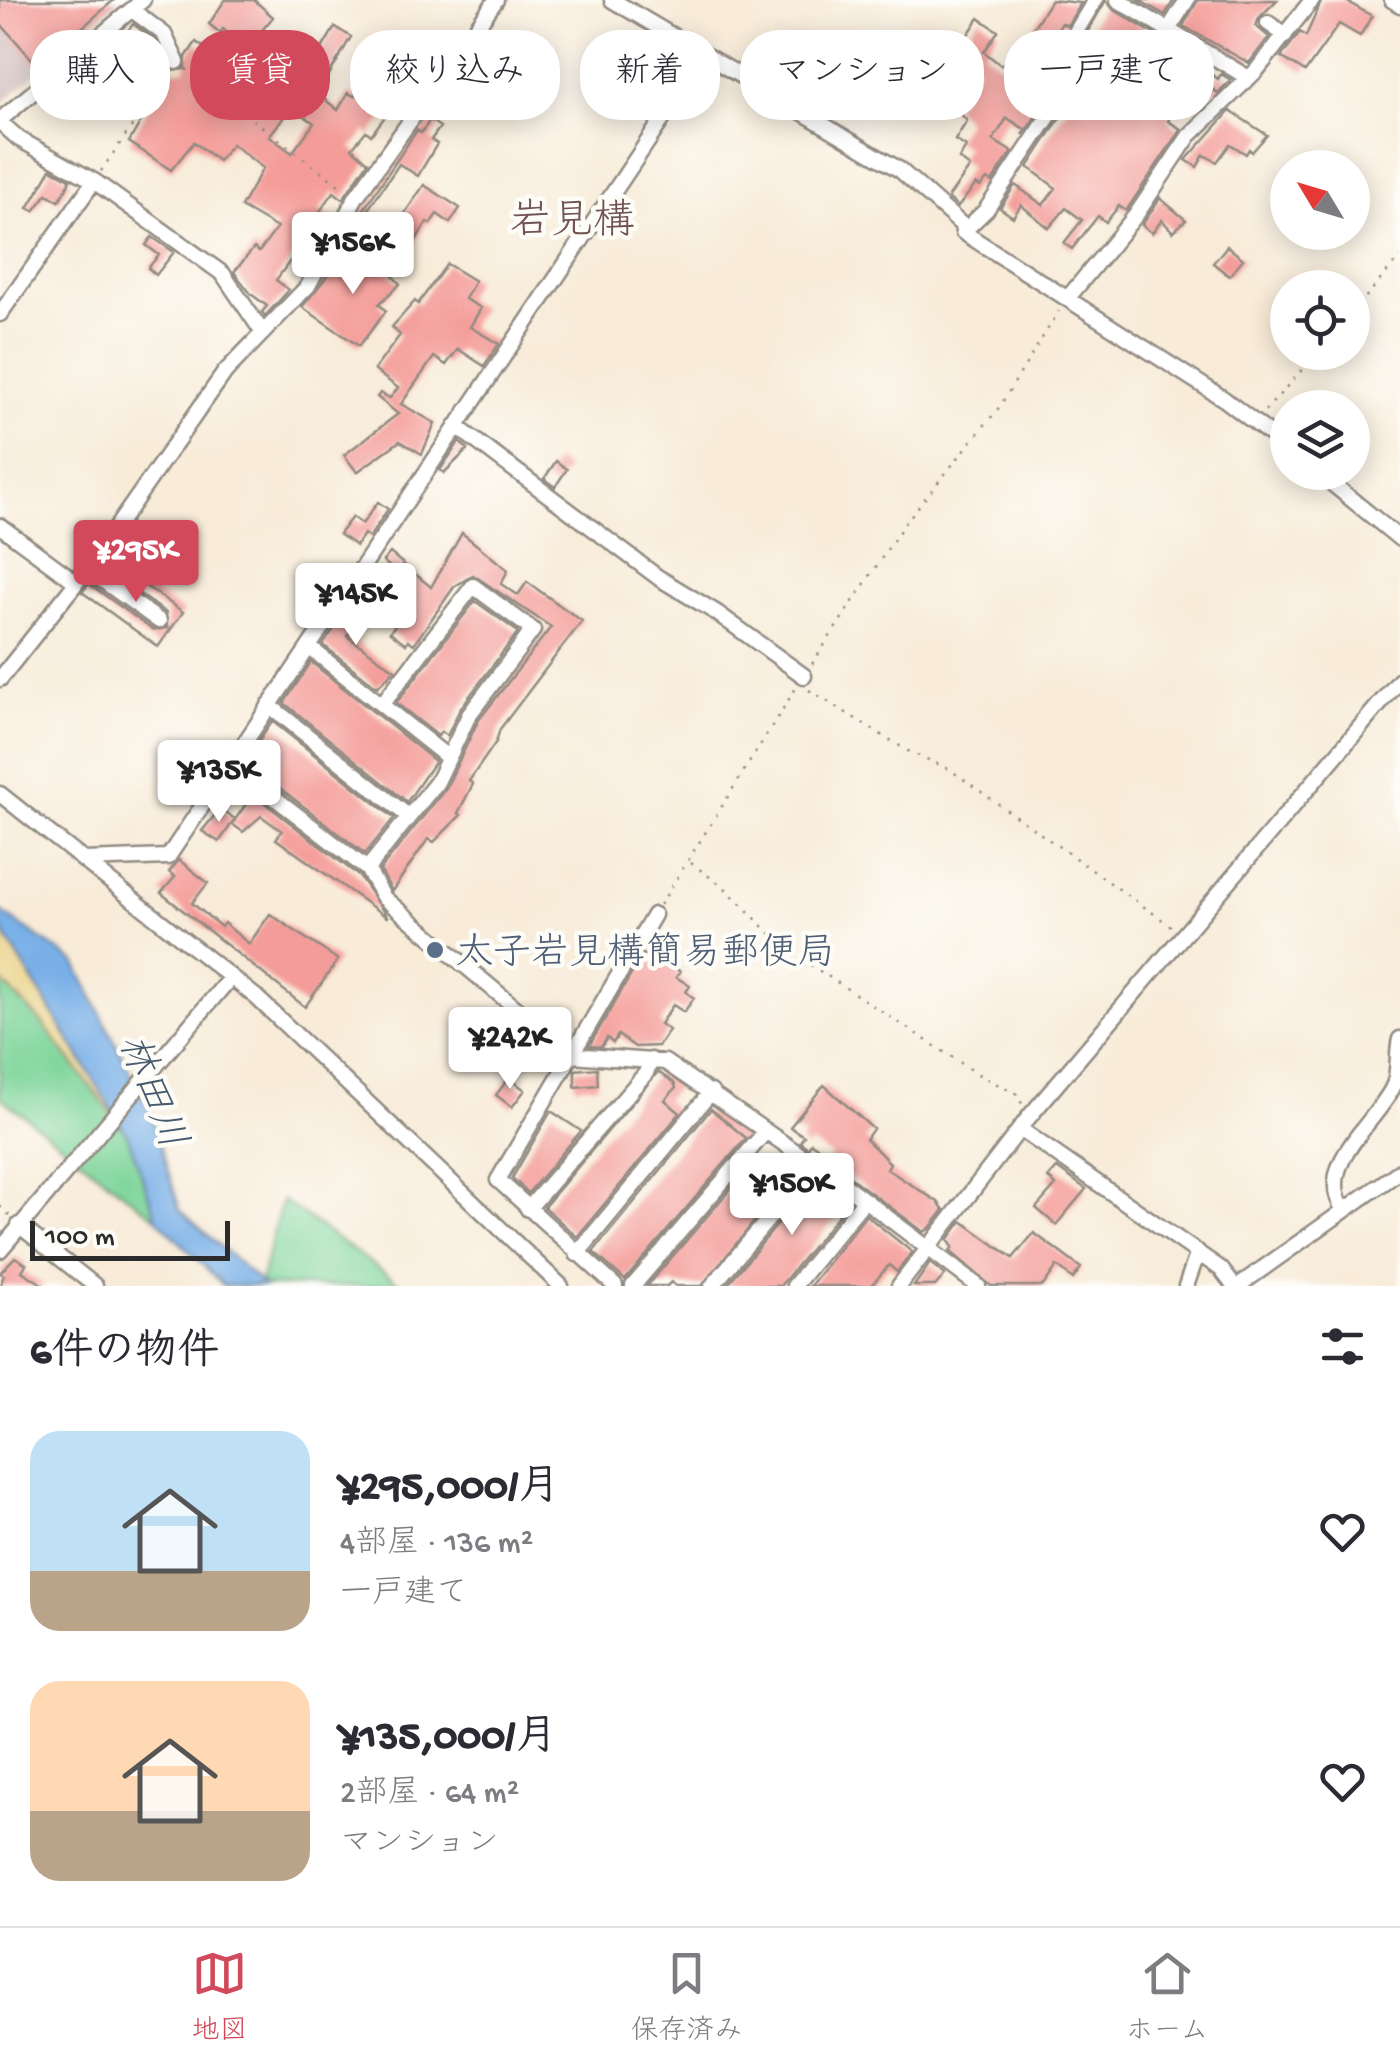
<!DOCTYPE html>
<html lang="ja">
<head>
<meta charset="utf-8">
<style>
  body { margin:0; font-family:"Gochi Hand","Klee One",sans-serif; background:#f2f2f3; color:#2b2b33; height:100vh; display:flex; flex-direction:column; font-size:38px; white-space:nowrap }
  * { box-sizing:border-box; margin:0 }
  p { font-size:32px; color:#7c7c81 }
  .icon { flex:none; width:55px; height:55px; fill:none; stroke:currentColor; stroke-width:2; stroke-linecap:round; stroke-linejoin:round }
  .map { position:relative; height:1286px; overflow:hidden }
  .panel { display:flex; flex-direction:column; background:#fff; flex:1 }
  .panel>* { flex:none }
  .guide { position:absolute; left:30px; top:30px; width:1340px; height:90px; display:flex; gap:20px }
  .needle { width:65px; rotate:308deg }
  .tools { position:absolute; left:1270px; top:150px; display:grid; gap:20px }
  .tools a { display:grid; place-items:center; width:100px; height:100px; border-radius:50%; background:#fff; box-shadow:0 5px 25px #0003; font-size:50px }
  .scale { position:absolute; left:30px; bottom:25px; width:200px; box-sizing:border-box; padding-left:10px; border:5px solid #2b2b2b; border-top:0; font-size:28px; line-height:35px; white-space:nowrap; color:#2b2b2b; -webkit-text-stroke:8px #fdfcf7; paint-order:stroke }
  .price { position:absolute; translate:-50% -85px; padding:0 22px; border-radius:10px; background:#fff; color:#222; font-size:32px; line-height:65px; filter:drop-shadow(0 2px 5px #0008) }
  .price::after { content:''; position:absolute; left:50%; top:60px; width:30px; height:22px; margin-left:-15px; background:inherit; clip-path:polygon(0 0,100% 0,50% 100%) }
  .price.selected { background:#d1495b; color:#fff }
  ul { padding:0; list-style:none }
  li { display:flex; align-items:center; gap:30px; height:250px; padding:0 30px }
  li span { display:grid; place-items:center; flex:none; width:280px; height:200px; border-radius:30px; color:#555 }
  li>.icon { margin-inline-start:auto }
  span .icon { width:120px; height:120px; fill:#fffc; stroke-width:1 }
  li b { font-size:42px }
  h2 { display:flex; justify-content:space-between; align-items:center; height:120px; padding:0 30px; font-size:42px }
  .tag { padding:0 35px; border-radius:40px; background:#fff; box-shadow:0 5px 25px #0003; font-size:35px; line-height:90px }
  .tag.selected { background:#d1495b; color:#fff }
  .dock { display:flex; justify-content:space-around; align-items:center; height:140px; border-top:2px solid #e1e1e2; background:#fff; font-size:28px; color:#7c7c81 }
  .dock a { display:grid; justify-items:center; gap:5px }
  .dock .selected { color:#d1495b }
  .map>svg:first-child { display:block }
  .industrial { fill:#d2bfbf }
  .green { fill:#7cd499; stroke:#548062; stroke-width:2.5 }
  .sand { fill:#eeda9e; stroke:#8c8264; stroke-width:2.5 }
  .water { fill:#79b0e8; stroke:#526e8a; stroke-width:2.5 }
  .building { fill:#f49c99; fill-rule:evenodd }
  .lines { fill:none; stroke-linecap:round; stroke-linejoin:round }
  .minor-casing { stroke:#928b82; stroke-width:19 }
  .path { stroke:#928b82; stroke-width:2.5; stroke-dasharray:2.5 8; stroke-linecap:butt }
  .minor { stroke:#fff; stroke-width:14 }
  .service-dot { fill:#5c6f8a; stroke:#fdfcf7; stroke-width:4 }
  .labels { text-anchor:middle; stroke-width:9; stroke-linejoin:round; paint-order:stroke }
  .service-label { font-size:38px; fill:#4e5e75; stroke:#fdfcf7; text-anchor:start }
  .water-label { font-size:40px; font-style:italic; fill:#465a6d; stroke:#fdfcf7 }
  .quarter-label { font-size:42px; fill:#715352; stroke:#fdfcf7 }
</style>
</head>
<body>
<div class="map">
<svg width="1400" height="1286" viewBox="0 0 1400 1286">
  <rect width="100%" height="100%" fill="#fdfcf7"/>
  <filter id="ink" filterUnits="userSpaceOnUse"><feTurbulence type="fractalNoise" baseFrequency=".01" numOctaves="2"/><feDisplacementMap in="SourceGraphic" scale="20" xChannelSelector="R" yChannelSelector="G"/><feConvolveMatrix kernelMatrix="1 2 1 2 8 2 1 2 1" color-interpolation-filters="sRGB"/></filter>
  <filter id="wash" filterUnits="userSpaceOnUse"><feTurbulence type="fractalNoise" baseFrequency=".0048" numOctaves="4" result="noise"/><feDisplacementMap in="SourceGraphic" scale="40" xChannelSelector="R" yChannelSelector="G"/><feGaussianBlur stdDeviation="2.25" result="paint"/><feColorMatrix in="noise" values="0 0 0 0 0 0 0 0 0 0 0 0 0 0 0 0 0 1.4 0 .05"/><feComposite in="paint" operator="in"/></filter>
  <g filter="url(#wash)">
    <rect width="100%" height="100%" fill="#f8ebd8"/>
    <!-- industrial -->
    <path class="industrial" d="M0 0H119L0 105Z"/>
    <!-- green -->
    <path class="green" d="M0 980 40 1020 127 1134 157 1219 0 1097Z
      M282 1200 403 1286H264L260 1283Z"/>
    <!-- sand -->
    <path class="sand" d="M0 927 127 1134 40 1020 0 980Z"/>
    <!-- water -->
    <path class="water" d="M0 911 75 962 150 1112 180 1210 264 1286H224L157 1219 127 1134 0 927Z"/>
    <g id="blocks">
      <!-- building -->
      <path class="building" d="M0 0H114L38 66 0 23Z
        M225 0H254L273 17 263 29 295 51 298 45 317 57 335 27 351 37 318 94 338 110 348 93 354 96 359 92 399 34 432 55 425 66 431 71 422 83 402 68 387 88 408 102 398 116 390 110 371 135 366 131 352 148 368 162 343 199 334 192 320 211 332 218 312 241 307 238 276 280 289 290 265 316 262 312 267 306 251 294 234 272 254 248 259 252 277 228 241 207 263 168 232 144 218 161 194 142 171 170 129 142 152 102 102 66 133 24 156 41 172 71 185 69 186 57 196 42 216 56 197 82 223 102 244 74 270 93 278 82 238 48 241 44 223 29 220 33 209 24ZM292 107 314 123 292 153 269 136Z
        M1051 0 1081 3 1067 26 1062 23 1048 43 1055 47 1040 76 1046 102 1023 135 1026 130 1007 118 993 140 1012 152 992 182 987 179 980 187 976 184 958 207 948 198 970 167 959 159 966 147 955 140 967 121 954 106 979 66 959 48 979 18 998 31 984 52 1001 65 1022 45Z
        M1106 0 1113 9 1162 39 1156 48 1162 51 1158 67 1180 82 1195 62 1218 79 1221 74 1231 80 1218 93 1208 86 1197 99 1180 86 1168 104 1174 108 1168 121 1181 129 1126 211 1119 206 1106 222 1098 216 1072 249 1064 243 1082 220 1066 208 1049 228 1021 205 1013 217 1000 208 1015 185 1043 205 1056 188 1028 167 1066 109 1061 77Z
        M1139 0H1174L1165 15Z
        M1198 0H1277L1259 18 1256 26 1269 37 1249 63 1183 26Z
        M1322 0H1344L1372 16 1360 36 1339 24 1305 72 1281 57 1300 32 1306 36Z
        M919 61 928 66 914 92 905 87Z
        M1230 111 1267 135 1252 152 1249 149 1246 154 1230 144 1217 162 1204 155 1197 167 1186 160Z
        M430 120 440 127 431 140 437 144 418 176 399 164 369 208 390 235 424 185 460 208 450 223 437 214 430 224 427 222 404 259 354 224 417 130 421 133Z
        M51 169 70 179 68 185 59 201 47 194 34 211 28 208Z
        M1160 198 1186 220 1173 232 1162 220 1152 233 1142 225Z
        M152 237 174 252 156 275 148 268 159 255 146 245Z
        M1227 246 1243 259 1229 276 1213 263Z
        M370 252 400 284 379 304 386 311 359 346 302 307 334 268 331 266 336 256 356 268Z
        M447 264 475 281 465 299 481 308 470 327 499 344 484 366 458 349 446 365 434 357 401 404 435 423 422 454 400 441 357 472 344 455 398 414 377 397 380 393 390 398 398 388 374 370 400 335 392 327 415 301 418 304Z
        M459 442 468 449 444 473 440 470Z
        M556 461 567 469 555 487 544 479Z
        M378 502 388 509 369 538 364 534 356 546 339 534 352 517 362 524Z
        M462 533 508 570 501 584 518 595 527 582 582 621 500 729 496 742 469 781 473 784 458 813 461 815 434 842 428 839 392 891 380 870 446 788 478 721 551 627 473 575 454 587 414 644 408 640 406 644 390 632 410 605 385 579 390 567 383 561 390 553 431 587Z
        M107 559 183 612 158 647 82 592 89 584 153 630 167 628 166 613 102 567Z
        M353 601 367 612 347 636 395 670 377 687 323 645Z
        M475 601 518 632 460 709 447 736 441 732 438 736 396 703Z
        M311 662 435 761 407 802 284 703Z
        M272 721 394 818 365 854 245 761Z
        M253 794 359 876 388 918 276 839 282 831 261 816 243 832 232 824Z
        M220 809 235 819 219 842 202 831Z
        M179 860 208 883 192 903 221 927 224 923 249 944 270 914 338 960 305 1007 161 893 175 877 169 872Z
        M643 954 654 961 658 954 669 961 680 972 676 977 690 986 686 992 694 998 684 1012 673 1005 660 1024 669 1030 658 1046 635 1047 618 1035 613 1043 607 1038 601 1047 589 1046Z
        M597 1068 598 1085 575 1087V1070Z
        M658 1072 674 1083 676 1088 665 1100 680 1113 577 1237 544 1207Z
        M509 1078 525 1090 512 1107 496 1095Z
        M824 1085 873 1129 866 1139 890 1163 887 1169 938 1202 944 1210 930 1228 924 1232 828 1161 831 1156 811 1143 808 1148 800 1142 804 1136 790 1127Z
        M711 1109 746 1138 625 1280 593 1252Z
        M551 1111 581 1131 528 1193 512 1178Z
        M780 1159 795 1171 702 1286H676L671 1282 667 1286H647L752 1164 767 1176Z
        M1057 1168 1086 1189 1056 1225 1036 1208 1056 1185 1048 1178Z
        M816 1179 849 1202 786 1279 780 1286H726Z
        M866 1215 912 1252 897 1272 889 1265 871 1286H810Z
        M962 1221 1013 1258 1034 1233 1081 1268 1073 1279 1057 1266 1043 1286H991L950 1251 953 1247 948 1240Z
        M15 1257 26 1264 22 1271 45 1286H0L4 1275 0 1273Z
        M930 1263 945 1275 935 1286H914Z"/>
    </g>
  </g>
  <g filter="url(#ink)">
    <use href="#blocks" fill-opacity="0" stroke="#928b82" stroke-width="2.5"/>
    <g class="lines">
      <!-- minor casing -->
      <g class="minor-casing">
        <path id="minor" d="M612 0 900 170 962 225 963 232 1224 399 1288 448
          M1118 0 1247 77
          M1392 0 1400 5
          M132 10 164 34 177 62
          M1268 23 1285 35
          M1168 30 1187 0
          M0 120 143 0
          M0 122 19 139 94 181 223 274 263 333
          M963 232 986 210 1057 104 1050 75 1095 0
          M1067 299 1136 215 1189 136 1256 71 1312 0
          M0 314 94 181
          M456 426 659 578 717 613 804 676
          M1318 472 1400 539
          M0 526 76 582
          M87 569 159 621
          M309 647 446 756
          M0 679 87 569 225 372 308 286 356 197 496 0
          M269 705 408 816
          M231 764 367 869 384 898 572 1055 665 1062 850 1189 978 1286
          M0 794 256 997 561 1286
          M84 860 168 857 705 56
          M367 869 437 782 469 715 533 630 473 586 382 704
          M1020 1129 1221 1269 1234 1286
          M528 1209 646 1073 651 1060
          M1344 1210C1314 1166 1375 1124 1393 1087 1400 1072 1396 1054 1400 1039
          M19 1225 95 1286
          M0 1250 231 977
          M577 1254 711 1092
          M615 1286 498 1180 654 915
          M633 1286 766 1131
          M712 1286 814 1165
          M794 1286 863 1202
          M899 1286 1029 1117 1400 680
          M1186 1286 1198 1252
          M1238 1286 1400 1171"/>
      </g>
      <!-- path -->
      <path class="path" d="M1020 52 1043 62
        M186 69 343 188
        M101 171 170 71
        M1352 313 1400 257
        M1265 411 1318 352
        M812 664 904 524 998 409 1059 311
        M809 690 908 751 949 769 1174 928
        M691 863 726 889 786 949 981 1076 1017 1094 1022 1104
        M660 905 796 688
        M0 1206 11 1217"/>
      <!-- minor -->
      <use href="#minor" class="minor"/>
    </g>
  </g>
  <!-- markers -->
  <circle class="service-dot" cx="435" cy="950" r="10"/>
  <g class="labels">
    <!-- service labels -->
    <g class="service-label">
      <text x="455" y="963">太子岩見構簡易郵便局</text>
    </g>
    <!-- water labels -->
    <g class="water-label">
      <text transform="translate(155 1090) rotate(68)" y="14">林田川</text>
    </g>
    <!-- quarter labels -->
    <g class="quarter-label">
      <text x="572" y="232">岩見構</text>
    </g>
  </g>
</svg>
<div class="tools">
<a><svg class="needle" viewBox="-14 -14 28 28"><path d="M0-13l5 13h-10z" fill="#e53935"/><path d="M0 13l5-13h-10z" fill="#7c7c81"/></svg></a>
<a><svg class="icon" aria-label="locate" viewBox="0 0 24 24"><circle cx="12" cy="12" r="6"/><path d="M12 2v4M12 18v4M2 12h4M18 12h4"/></svg></a>
<a><svg class="icon" aria-label="layers" viewBox="0 0 24 24"><path d="M12 4l9 5-9 5-9-5zM3 14l9 5 9-5"/></svg></a>
</div>
<div class="scale">100 m</div>
<b class="price" style="left:353px;top:297px">¥156K</b>
<b class="price selected" style="left:136px;top:605px">¥295K</b>
<b class="price" style="left:356px;top:648px">¥145K</b>
<b class="price" style="left:219px;top:825px">¥135K</b>
<b class="price" style="left:510px;top:1092px">¥242K</b>
<b class="price" style="left:792px;top:1238px">¥150K</b>
<div class="guide">
<a class="tag">購入</a>
<a class="tag selected">賃貸</a>
<a class="tag">絞り込み</a>
<a class="tag">新着</a>
<a class="tag">マンション</a>
<a class="tag">一戸建て</a>
</div>
</div>
<section class="panel">
<h2>6件の物件<svg class="icon" aria-label="filters" viewBox="0 0 24 24"><path d="M4 7h16M4 17h16"/><circle cx="9" cy="7" r="2"/><circle cx="15" cy="17" r="2"/></svg></h2>
<ul>
<li><span style="background:linear-gradient(#bfe0f5 70%,#b9a48a 0)"><svg class="icon" aria-label="home" viewBox="0 0 24 24"><path d="M3 11l9-7 9 7M6 9v11h12V9"/></svg></span><div><b>¥295,000/月</b><p>4部屋 · 136 m²</p><p>一戸建て</p></div><svg class="icon" aria-label="heart" viewBox="0 0 24 24"><path d="M12 20l-8-8c-3-5 5-10 8-4 3-6 11-1 8 4z"/></svg></li>
<li><span style="background:linear-gradient(#ffd9b3 65%,#b9a48a 0)"><svg class="icon" aria-label="home" viewBox="0 0 24 24"><path d="M3 11l9-7 9 7M6 9v11h12V9"/></svg></span><div><b>¥135,000/月</b><p>2部屋 · 64 m²</p><p>マンション</p></div><svg class="icon" aria-label="heart" viewBox="0 0 24 24"><path d="M12 20l-8-8c-3-5 5-10 8-4 3-6 11-1 8 4z"/></svg></li>
</ul>
</section>
<nav class="dock">
<a class="selected"><svg class="icon" aria-label="map" viewBox="0 0 24 24"><path d="M3 6l6-2 6 2 6-2v14l-6 2-6-2-6 2zM9 4v14M15 6v14"/></svg>地図</a>
<a><svg class="icon" aria-label="saved" viewBox="0 0 24 24"><path d="M7 4h10v16l-5-4-5 4z"/></svg>保存済み</a>
<a><svg class="icon" aria-label="home" viewBox="0 0 24 24"><path d="M3 11l9-7 9 7M6 9v11h12V9"/></svg>ホーム</a>
</nav>
</body>
</html>
